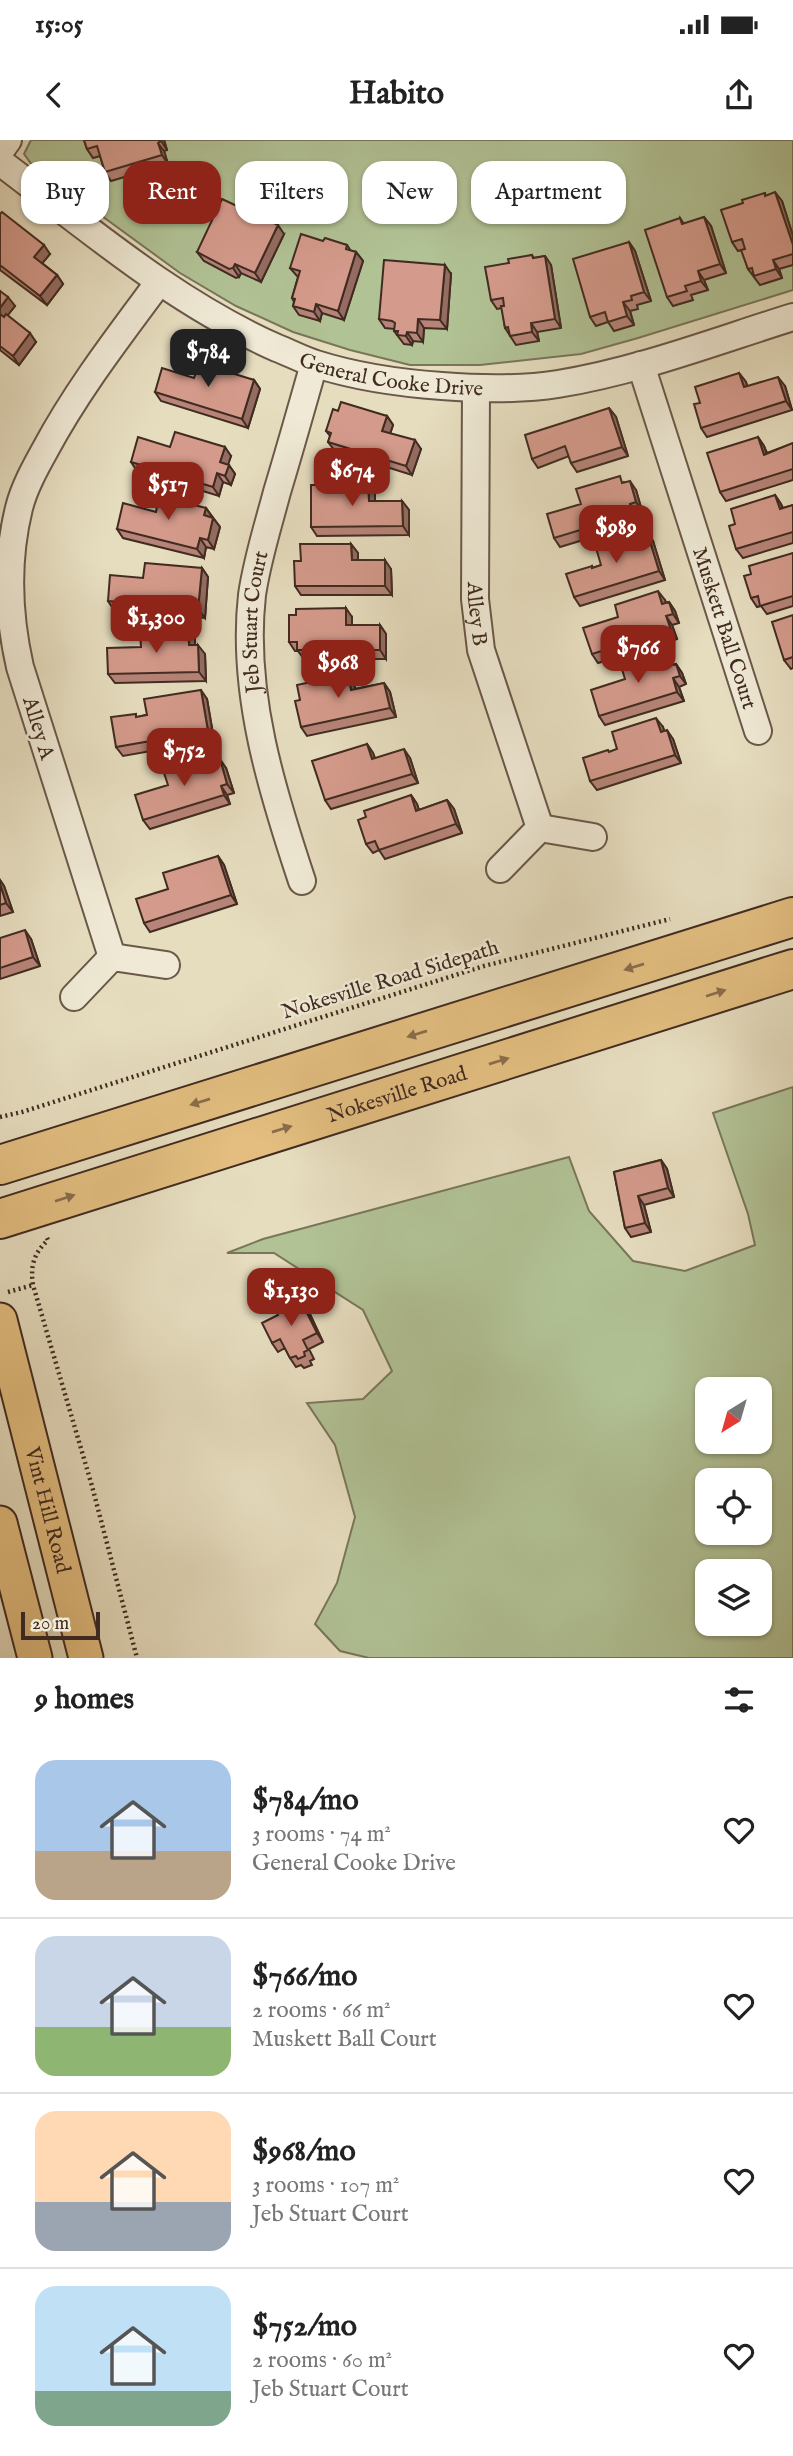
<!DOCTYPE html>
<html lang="en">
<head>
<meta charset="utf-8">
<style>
  body { margin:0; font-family:"IM FELL English",serif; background:#f6f6f6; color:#222; height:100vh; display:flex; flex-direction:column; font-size:26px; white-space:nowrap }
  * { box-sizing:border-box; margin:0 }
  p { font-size:23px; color:#767676 }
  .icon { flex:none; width:38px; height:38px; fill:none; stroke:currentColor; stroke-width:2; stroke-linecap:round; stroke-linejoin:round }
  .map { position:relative; height:1518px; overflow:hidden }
  .side { display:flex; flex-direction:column; background:#fff; flex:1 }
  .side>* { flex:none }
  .banner { position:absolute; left:21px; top:21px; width:752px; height:63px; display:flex; gap:14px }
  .needle { width:46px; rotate:217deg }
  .tools { position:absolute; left:695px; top:1237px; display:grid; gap:14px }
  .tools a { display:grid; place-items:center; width:77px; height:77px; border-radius:14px; background:#fff; box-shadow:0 2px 5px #0004; font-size:35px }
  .scale { position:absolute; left:21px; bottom:18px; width:79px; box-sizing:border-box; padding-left:7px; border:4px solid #412b21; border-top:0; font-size:19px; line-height:24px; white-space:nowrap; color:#412b21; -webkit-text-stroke:5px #efe9d5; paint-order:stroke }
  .price { position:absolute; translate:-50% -60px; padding:0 16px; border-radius:14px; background:#8f2418; color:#fff; font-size:23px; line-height:46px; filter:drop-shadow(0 2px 4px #0008) }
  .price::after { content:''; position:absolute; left:50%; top:42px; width:21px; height:16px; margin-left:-10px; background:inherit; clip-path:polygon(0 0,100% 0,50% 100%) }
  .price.on { background:#222; color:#fff }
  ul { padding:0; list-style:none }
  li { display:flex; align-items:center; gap:21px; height:175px; padding:0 35px }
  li+li { border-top:2px solid #e0e0e0 }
  li span { display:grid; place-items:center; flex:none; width:196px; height:140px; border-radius:21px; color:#555 }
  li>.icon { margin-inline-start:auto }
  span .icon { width:84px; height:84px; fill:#fffc; stroke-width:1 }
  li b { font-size:30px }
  h2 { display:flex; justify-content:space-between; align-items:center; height:84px; padding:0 35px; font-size:30px }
  .chip { padding:0 24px; border-radius:21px; background:#fff; box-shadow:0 2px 5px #0004; font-size:24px; line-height:63px }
  .chip.on { background:#8f2418; color:#fff }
  .status { display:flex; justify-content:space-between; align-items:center; height:49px; padding:0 35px; background:#fff; direction:ltr }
  .status svg { height:19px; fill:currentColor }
  header { display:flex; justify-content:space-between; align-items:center; height:91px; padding:0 35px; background:#fff; font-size:32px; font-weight:700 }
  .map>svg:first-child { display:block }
  .green { fill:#b1c295; stroke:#79765b; stroke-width:2; fill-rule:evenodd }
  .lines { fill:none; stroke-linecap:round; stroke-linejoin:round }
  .minor-casing { stroke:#6a5848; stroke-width:30 }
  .major-casing { stroke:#412b21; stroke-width:37 }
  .highway-casing { stroke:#412b21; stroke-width:42 }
  .path { stroke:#412b21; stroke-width:4.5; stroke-dasharray:2 3.5; stroke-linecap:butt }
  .minor { stroke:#efe9d5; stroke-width:26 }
  .major { stroke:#e3be80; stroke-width:33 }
  .highway { stroke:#e3be80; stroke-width:38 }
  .wall { fill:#b68478; stroke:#412b21; stroke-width:2 }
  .shaded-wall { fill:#946c61; stroke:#412b21; stroke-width:2 }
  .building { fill:#d49a8b; stroke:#412b21; stroke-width:2 }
  .oneway { fill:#8a6d4c }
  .labels { text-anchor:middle; stroke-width:5; stroke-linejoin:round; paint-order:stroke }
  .street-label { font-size:21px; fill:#412b21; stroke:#efe9d5 }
</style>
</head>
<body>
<div class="status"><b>15:05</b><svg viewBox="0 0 49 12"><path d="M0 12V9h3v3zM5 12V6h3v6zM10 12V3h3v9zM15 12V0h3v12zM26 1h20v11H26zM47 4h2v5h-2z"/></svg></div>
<header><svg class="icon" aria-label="back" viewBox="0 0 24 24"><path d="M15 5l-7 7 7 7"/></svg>Habito<svg class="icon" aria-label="share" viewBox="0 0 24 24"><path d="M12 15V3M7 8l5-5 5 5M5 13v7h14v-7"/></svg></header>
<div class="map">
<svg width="793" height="1518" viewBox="0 0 793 1518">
  <rect width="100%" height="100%" fill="#e6ddbf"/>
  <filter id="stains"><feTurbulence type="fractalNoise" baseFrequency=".00286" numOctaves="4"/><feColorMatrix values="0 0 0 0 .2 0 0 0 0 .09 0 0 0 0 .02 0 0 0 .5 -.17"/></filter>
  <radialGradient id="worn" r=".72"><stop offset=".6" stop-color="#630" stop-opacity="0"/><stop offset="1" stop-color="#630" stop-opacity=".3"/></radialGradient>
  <!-- green -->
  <path class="green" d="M31 0H793V150L638 198 581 214 480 225H410L350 210 293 192 236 166 180 133 32 25 24 14Z
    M793 947V1518H369L340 1511 315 1484 337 1443 355 1377 335 1305 307 1263 363 1259 392 1231 363 1170 274 1113H227L263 1099 569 1017 589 1071 633 1121 685 1131 755 1105 748 1074 713 973ZM707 1250H760V1302H707ZM707 1340H760V1393H707ZM707 1432H760V1484H707Z"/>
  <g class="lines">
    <!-- minor casing -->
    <g class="minor-casing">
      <g id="minor">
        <path d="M0 11 8 0"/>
        <path id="s1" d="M0 22C89 89 175 163 277 208 290 213 303 220 316 224 357 237 399 243 442 246 481 249 520 250 558 244 638 231 716 201 793 177"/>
        <path id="s2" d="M641 225 758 591"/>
        <path id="s3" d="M476 248 475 459 481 510 540 688"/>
        <path d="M500 729 540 688 593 697"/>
        <path id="s4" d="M302 741C272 651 241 552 252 455 257 420 268 386 277 352 290 309 302 266 314 224"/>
        <path d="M112 817 20 527C8 474 6 421 19 368 24 348 35 328 45 310 77 250 119 196 159 142"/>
        <path d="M74 857 112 817 166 825"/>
      </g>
    </g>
    <!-- major casing -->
    <g class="major-casing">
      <g id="major">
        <path id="s5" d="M0 1180 86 1518"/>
        <path d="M0 1383 35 1518"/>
      </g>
    </g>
    <!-- highway casing -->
    <g class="highway-casing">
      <g id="highway">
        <path d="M0 1025 793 777"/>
        <path id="s6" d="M0 1079 793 829"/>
      </g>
    </g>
    <!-- path -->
    <path class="path" d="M0 977 22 972 484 826 670 779
      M47 1098 48 1100C34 1113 30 1126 33 1145L92 1346 137 1518
      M8 1152 33 1145"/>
    <!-- minor -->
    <use href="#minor" class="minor"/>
    <!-- major -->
    <use href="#major" class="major"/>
    <!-- highway -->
    <use href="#highway" class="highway"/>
  </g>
  <!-- wall -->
  <path class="wall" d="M84 0H164L167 10 164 11 168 24 111 41 105 32 100 16 93 18 87 9Z
    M765 53 766 56 782 61 793 96V125L779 129 782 138 760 145 748 129 742 110 738 111 732 102 743 63Z
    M0 74 50 114 42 123 57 135 63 144 47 165 0 130Z
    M704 77 711 86 726 133 704 140 708 150 691 155 693 160 673 166 667 157 680 78 684 84Z
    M284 94 261 142 241 133 239 137 236 138 204 121 197 112Z
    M323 101 347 105 351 111 356 112 363 121 344 180 322 173 320 181 299 175 293 166 294 162 292 158 298 137 290 128Z
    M629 102 635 111 651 161 637 165 638 169 630 171 634 185 614 191 608 182 596 186 590 177Z
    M532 115 534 118 545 116 551 125 561 188 537 192 539 201 516 205 505 188 502 168 497 169 491 160Z
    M451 134 447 189 424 188 423 202 413 201 412 205 404 204 394 191 395 189 385 188 379 179Z
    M0 151 15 166 7 176 36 202 19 225 0 210Z
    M739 233 746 242 747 246H785L792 270 707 297 701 288 700 263Z
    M194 238 254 240 260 249 248 288 161 261 155 252Z
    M609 268 616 277 628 316 577 332 571 323 569 316 538 328 532 319Z
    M338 271 387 276 393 285 390 294 421 309 412 335 335 311 328 302 330 296 326 291Z
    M758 297 764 306 767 313 793 303V340L726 361 720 352Z
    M170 307 231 316 228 324 235 334 231 345 223 342 219 356 137 331 131 322Z
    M624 342 636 350 642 371 636 373 639 383 560 407 554 398Z
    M375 354V361H402L409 370V395L317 396 311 387Z
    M775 355 781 364 783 368 793 365V403L743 418 736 409 735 384Z
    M206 368 220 387 214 409 206 407 204 418 123 398 117 389 156 372Z
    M653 401 665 440 580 466 574 457 592 426 593 428 601 425Z
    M351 404 358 413V420L391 429 392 455H301L295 446 301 421Z
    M793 413V466L767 474 761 466 757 467 751 458V434Z
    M202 428 208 437 205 478 114 470 108 461 143 438Z
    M665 460 666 463 669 462 675 471 679 483 672 485 677 499 598 523 592 514 618 477Z
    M793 475V528L791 529 784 520Z
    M352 477V485H380L386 494V519H304L298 511H295L289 502Z
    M195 499V505L205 514 206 541 115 543 108 534 141 507Z
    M672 522 673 525 676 524 682 533 686 544 679 547 684 561 605 585 599 576 625 539Z
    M348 534 354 543 355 549 384 543 390 552 396 577 307 596 301 587 300 560Z
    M207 559 214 600 123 616 116 607 138 577Z
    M663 587 664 591 673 599 681 623 597 650 590 641 609 612 617 609Z
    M367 604 373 613 375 618H410L418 643 331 669 325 660Z
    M211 615 214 620 226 628 234 653 227 655 230 664 150 689 143 680 168 645Z
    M411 655 417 664 419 670 447 660 454 669 462 693 385 719 379 710 373 713 366 704V677Z
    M218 716 224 725 237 764 150 792 144 783 168 749Z
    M0 740 4 746 13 772 0 776Z
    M0 798 31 799 40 826 0 839Z
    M661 1020 667 1029 674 1057 644 1065 651 1092 631 1097 625 1088 614 1032Z
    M302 1163 309 1172 323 1202 309 1209 314 1219 310 1221 312 1225 304 1228 301 1225 296 1227 290 1218 285 1208 278 1212 272 1203 297 1166Z"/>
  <!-- shaded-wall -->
  <path class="shaded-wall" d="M161 0H164L167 10 161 1Z
    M158 3 164 11 168 24 162 15Z
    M775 52 782 61 793 96V105Z
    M704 77 711 86 726 133 720 124Z
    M278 85 284 94 261 142 255 133Z
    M629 102 635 111 651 161 644 152Z
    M44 105 50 114 40 126 34 117Z
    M356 112 363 121 344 180 338 171Z
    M545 116 551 125 561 188 555 179Z
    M773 120 779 129 782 138 776 129Z
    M235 124 241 133 239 137 233 128Z
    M445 125 451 134 447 189 440 180Z
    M698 131 704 140 708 150 701 141Z
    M57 135 63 144 47 165 40 156Z
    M8 157 15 166 3 181 0 176V168Z
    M623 162 630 171 634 185 627 176Z
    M316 164 322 173 320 181 314 172Z
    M418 179 424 188 423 202 417 193Z
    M531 183 537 192 539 201 532 192Z
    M407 192 413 201 412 205 406 196Z
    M30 193 36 202 19 225 13 216Z
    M739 233 746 242 750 256 744 247Z
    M778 237 785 246 792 270 786 261Z
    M254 240 260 249 248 288 242 279Z
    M609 268 616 277 628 316 622 307Z
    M387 276 393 285 388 300 382 291Z
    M758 297 764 306 770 324 764 315Z
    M415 300 421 309 412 335 406 326Z
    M225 307 231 316 226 331 220 322Z
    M229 325 235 334 231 345 225 336Z
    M217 333 223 342 219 356 213 347Z
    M630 341 636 350 642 371 636 362Z
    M368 345 375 354V370L369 361Z
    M775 355 781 364 786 378 780 369Z
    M402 361 409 370V395L403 386Z
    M630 364 636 373 639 383 633 374Z
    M206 368 212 377 210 384 204 375Z
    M213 378 220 387 214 409 208 400Z
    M647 392 653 401 665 440 659 431Z
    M200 398 206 407 204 418 197 409Z
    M351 404 358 413V429L352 420Z
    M385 420 391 429 392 455 385 446Z
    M202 428 208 437 205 478 198 469Z
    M658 451 665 460 669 473 662 464Z
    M669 462 675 471 679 483 673 474Z
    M346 468 352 477V494L346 485Z
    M666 476 672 485 677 499 671 490Z
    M380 485 386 494V519L380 510Z
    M188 490 195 499V514L189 505Z
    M198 505 205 514 206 541 199 532Z
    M665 513 672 522 676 534 669 526Z
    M676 524 682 533 686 544 680 536Z
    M348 534 354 543 357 559 351 550Z
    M673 538 679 547 684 561 677 552Z
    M384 543 390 552 396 577 390 568Z
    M201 550 207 559 214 600 208 591Z
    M656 578 663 587 667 601 661 592Z
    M667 590 673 599 681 623 675 615Z
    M367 604 373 613 378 628 372 619Z
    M404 609 410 618 418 643 412 634Z
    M220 619 226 628 234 653 227 644Z
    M221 646 227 655 230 664 224 655Z
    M411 655 417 664 422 680 416 671Z
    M447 660 454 669 462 693 456 684Z
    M218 716 224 725 237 764 231 755Z
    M0 740 4 746 13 772 6 763 0 744Z
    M25 790 31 799 40 826 33 817Z
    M661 1020 667 1029 674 1057 668 1048Z
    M638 1056 644 1065 651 1092 645 1083Z
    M302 1163 309 1172 323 1202 317 1193Z"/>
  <!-- building -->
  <path class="building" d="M84 0H161V1L158 3 162 15 105 32 97 6 87 9Z
    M775 52 793 105V114L773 120 776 129 754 136 752 128 748 129 741 110 745 109 742 99 732 102 721 70 743 63 742 60 765 53V56Z
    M222 59 278 85 255 133 235 124 233 128 229 129 197 112Z
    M2 72 44 105 34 117 57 135 40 156 0 125V74Z
    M704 77 720 124 698 131 701 141 685 146 687 151 667 157 645 90 680 78 682 84Z
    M301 94 323 101 325 98 347 105 346 109 356 112 338 171 316 164 314 172 293 166 295 159 292 158 300 131 290 128Z
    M629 102 644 152 631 156 632 160 623 162 627 176 608 182 605 172 590 177 573 119Z
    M532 115 533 118 545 116 555 179 531 183 532 192 510 196 508 187 505 188 501 166H504L503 158 491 160 485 127 509 123 508 119Z
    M384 120 445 125 440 180 418 179 417 193 407 192 406 196 397 195 398 191H394L395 183 392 181 379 179Z
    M0 151 8 157 0 168Z
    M0 174 4 177 6 174 30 193 13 216 0 206Z
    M199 223 254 240 242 279 155 252 162 228 194 238Z
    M739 233 744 247 778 237 786 261 701 288 694 264 700 263 695 247Z
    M341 262 387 276 382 291 415 300 406 326 328 302 331 293 326 291 333 269 338 271Z
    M609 268 622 307 571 323 565 306 532 319 525 295Z
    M175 292 225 307 220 322 229 325 225 336 217 333 213 347 131 322 138 297 170 307Z
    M758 297 764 315 793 303V329L720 352 707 313Z
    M620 336 622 343 630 341 636 362 630 364 633 374 554 398 547 374 581 364 576 349Z
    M311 345H368L369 361H402L403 386 311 387Z
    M775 355 780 369 793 365V392L736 409 729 386 735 384 731 369Z
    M159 356 206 368 204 375 213 378 208 400 200 398 197 409 117 389 123 363 156 372Z
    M647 392 659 431 574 457 566 434 592 426V428L601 425 596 408Z
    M300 404H351L352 420H385V446H295L294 421H301Z
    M793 413V456L760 466 758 456 751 458 744 436 751 434 749 426Z
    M145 423 202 428 198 469 108 461 110 435 143 438Z
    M658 451 662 464 669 462 673 474 666 476 671 490 592 514 583 488 618 477 615 465Z
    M346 468V485H380V510H297V502H289V475H296V469Z
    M793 475V517L784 520 772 482Z
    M188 490 189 505H198L199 532 108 534 107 508 141 507 140 492Z
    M665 513 669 526 676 524 680 536 673 538 677 552 599 576 591 550 625 539 621 526Z
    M348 534 351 550 384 543 390 568 301 587 295 561 300 560 297 545Z
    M201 550 208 591 116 607 111 577 136 574V577L147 575 144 559Z
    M656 578 661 592 667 590 675 615 590 641 583 618 608 610 609 612 617 609 612 592Z
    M367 604 372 619 404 609 412 634 325 660 312 621Z
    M211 615 212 621 220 619 227 644 221 646 224 655 143 680 135 655 168 645 163 630Z
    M411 655 416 671 447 660 456 684 379 710 375 701 366 704 358 680 366 677 364 671Z
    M218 716 231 755 144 783 136 759 168 749 163 733Z
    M0 744 6 763 0 765Z
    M25 790 33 817 0 828V798Z
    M661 1020 668 1048 638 1056 645 1083 625 1088 614 1032Z
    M291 1158 296 1166 302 1163 317 1193 303 1200 308 1210 304 1212 305 1216 298 1219 296 1216 290 1218 280 1199 272 1203 262 1183 278 1175 274 1166Z"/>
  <!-- one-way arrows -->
  <defs><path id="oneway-solid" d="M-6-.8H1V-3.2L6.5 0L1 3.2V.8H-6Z" transform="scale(1.75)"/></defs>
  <g class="oneway">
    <use href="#oneway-solid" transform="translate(634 827) rotate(163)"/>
    <use href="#oneway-solid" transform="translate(716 853) rotate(-18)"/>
    <use href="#oneway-solid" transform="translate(417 894) rotate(163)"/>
    <use href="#oneway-solid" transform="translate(499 921) rotate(-17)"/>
    <use href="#oneway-solid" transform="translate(200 962) rotate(163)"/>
    <use href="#oneway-solid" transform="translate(282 989) rotate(-17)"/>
    <use href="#oneway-solid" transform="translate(65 1058) rotate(-18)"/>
  </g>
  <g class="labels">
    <!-- street labels -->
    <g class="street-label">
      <text dy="7" stroke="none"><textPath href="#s1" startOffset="453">General Cooke Drive</textPath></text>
      <text dy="7" stroke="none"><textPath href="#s3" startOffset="226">Alley B</textPath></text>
      <text dy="7" stroke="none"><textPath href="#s4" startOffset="266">Jeb Stuart Court</textPath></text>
      <text dy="7" stroke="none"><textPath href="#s2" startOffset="276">Muskett Ball Court</textPath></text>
      <text transform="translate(39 588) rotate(73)" y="7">Alley A</text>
      <text transform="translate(390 839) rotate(-17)" y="7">Nokesville Road Sidepath</text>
      <text dy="7" stroke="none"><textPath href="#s6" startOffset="416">Nokesville Road</textPath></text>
      <text dy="7" stroke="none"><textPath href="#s5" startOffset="196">Vint Hill Road</textPath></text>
    </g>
  </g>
  <rect width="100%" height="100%" filter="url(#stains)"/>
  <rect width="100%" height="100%" fill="url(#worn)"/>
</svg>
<div class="tools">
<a><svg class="needle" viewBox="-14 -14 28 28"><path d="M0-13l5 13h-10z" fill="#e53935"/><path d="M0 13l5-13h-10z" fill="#767676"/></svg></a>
<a><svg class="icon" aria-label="locate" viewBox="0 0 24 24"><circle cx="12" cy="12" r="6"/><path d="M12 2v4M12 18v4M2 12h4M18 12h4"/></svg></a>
<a><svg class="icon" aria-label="layers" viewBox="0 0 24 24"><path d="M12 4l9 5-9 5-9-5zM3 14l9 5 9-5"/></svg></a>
</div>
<div class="scale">20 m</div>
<b class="price on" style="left:208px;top:249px">$784</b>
<b class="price" style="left:352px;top:368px">$674</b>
<b class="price" style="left:168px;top:382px">$517</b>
<b class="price" style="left:616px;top:425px">$989</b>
<b class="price" style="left:156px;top:515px">$1,300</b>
<b class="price" style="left:638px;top:545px">$766</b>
<b class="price" style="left:338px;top:560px">$968</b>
<b class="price" style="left:184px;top:648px">$752</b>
<b class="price" style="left:291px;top:1188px">$1,130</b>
<div class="banner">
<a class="chip">Buy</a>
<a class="chip on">Rent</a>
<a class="chip">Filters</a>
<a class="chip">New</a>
<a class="chip">Apartment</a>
</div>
</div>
<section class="side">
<h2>9 homes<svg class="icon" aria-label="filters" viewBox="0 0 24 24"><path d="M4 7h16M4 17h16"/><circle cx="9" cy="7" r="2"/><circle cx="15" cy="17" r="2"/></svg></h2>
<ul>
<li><span style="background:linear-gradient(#a9c7e8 65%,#b9a48a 0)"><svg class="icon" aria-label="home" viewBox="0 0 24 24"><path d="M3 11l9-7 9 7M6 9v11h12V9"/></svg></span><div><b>$784/mo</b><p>3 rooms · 74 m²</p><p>General Cooke Drive</p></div><svg class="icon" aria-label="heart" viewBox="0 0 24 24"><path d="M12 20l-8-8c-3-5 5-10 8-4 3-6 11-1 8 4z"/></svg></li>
<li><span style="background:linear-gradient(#c9d6e8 65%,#8fb573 0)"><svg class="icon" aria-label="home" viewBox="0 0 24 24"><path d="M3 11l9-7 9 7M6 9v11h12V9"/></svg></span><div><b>$766/mo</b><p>2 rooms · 66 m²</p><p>Muskett Ball Court</p></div><svg class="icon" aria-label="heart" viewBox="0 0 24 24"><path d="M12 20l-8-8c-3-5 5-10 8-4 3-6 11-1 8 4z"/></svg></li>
<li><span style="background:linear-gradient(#ffd9b3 65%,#9aa5b1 0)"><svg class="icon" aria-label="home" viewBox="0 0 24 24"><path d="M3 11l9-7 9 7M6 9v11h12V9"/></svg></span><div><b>$968/mo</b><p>3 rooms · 107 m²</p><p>Jeb Stuart Court</p></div><svg class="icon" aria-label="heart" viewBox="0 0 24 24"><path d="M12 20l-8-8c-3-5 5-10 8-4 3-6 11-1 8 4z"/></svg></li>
<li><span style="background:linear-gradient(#bfe0f5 75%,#7fa58c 0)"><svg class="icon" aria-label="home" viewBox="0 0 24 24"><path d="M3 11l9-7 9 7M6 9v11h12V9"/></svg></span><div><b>$752/mo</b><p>2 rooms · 60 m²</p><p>Jeb Stuart Court</p></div><svg class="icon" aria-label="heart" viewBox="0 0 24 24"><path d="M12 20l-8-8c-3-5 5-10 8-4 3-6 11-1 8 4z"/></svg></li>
</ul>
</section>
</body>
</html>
